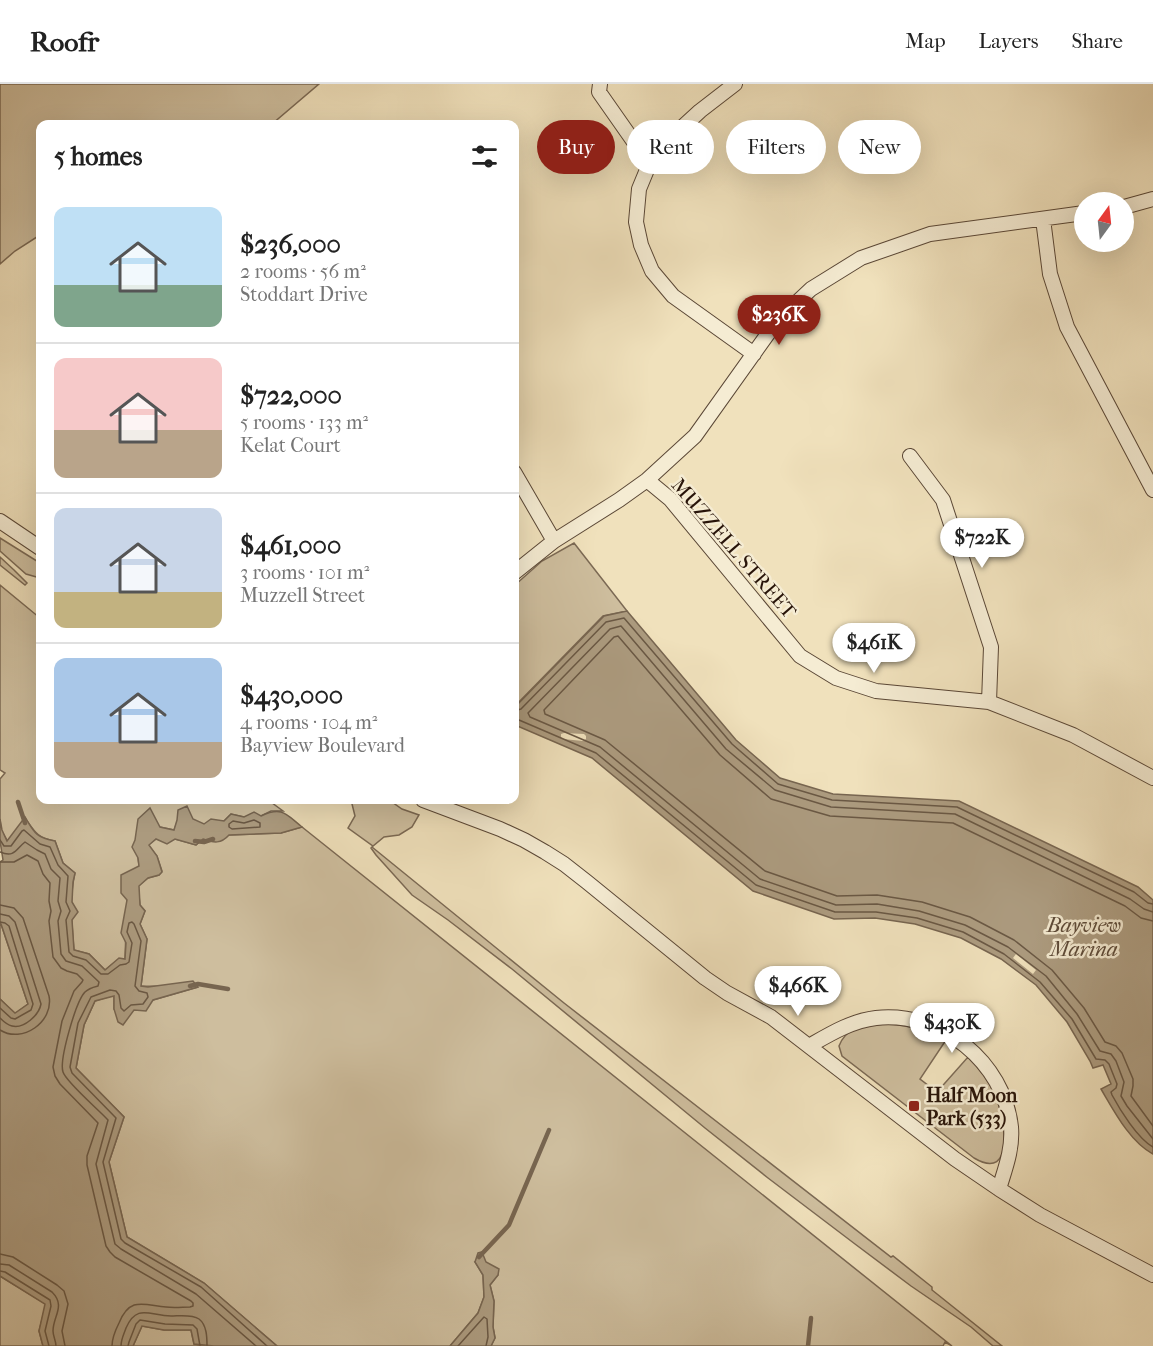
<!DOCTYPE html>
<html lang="en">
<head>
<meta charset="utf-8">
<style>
  body { margin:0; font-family:"IM FELL French Canon",serif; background:#f6f6f6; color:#222; height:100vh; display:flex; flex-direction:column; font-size:22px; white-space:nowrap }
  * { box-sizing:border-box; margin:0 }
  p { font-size:20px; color:#767676 }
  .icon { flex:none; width:33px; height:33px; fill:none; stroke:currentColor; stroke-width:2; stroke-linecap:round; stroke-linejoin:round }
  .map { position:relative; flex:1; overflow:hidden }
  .details { position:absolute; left:36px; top:36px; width:483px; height:684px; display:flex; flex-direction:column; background:#fff; border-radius:12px; box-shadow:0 6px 24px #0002 }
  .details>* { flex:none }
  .guide { position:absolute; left:537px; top:36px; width:525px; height:54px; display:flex; gap:12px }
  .needle { width:39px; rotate:15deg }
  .fabs { position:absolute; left:1074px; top:108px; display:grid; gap:12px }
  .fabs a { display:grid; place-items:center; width:60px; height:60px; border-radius:50%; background:#fff; box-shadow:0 6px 24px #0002; font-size:30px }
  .price { position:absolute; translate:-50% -51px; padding:0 14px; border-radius:21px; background:#fff; color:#222; font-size:20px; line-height:39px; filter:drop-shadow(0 2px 3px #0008) }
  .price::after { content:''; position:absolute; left:50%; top:36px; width:18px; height:14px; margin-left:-9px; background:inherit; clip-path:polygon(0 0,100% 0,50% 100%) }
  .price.current { background:#8f2418; color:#fff }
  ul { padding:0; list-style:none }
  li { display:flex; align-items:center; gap:18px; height:150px; padding:0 18px }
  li+li { border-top:2px solid #e0e0e0 }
  li span { display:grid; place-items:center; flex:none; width:168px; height:120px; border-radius:12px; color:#555 }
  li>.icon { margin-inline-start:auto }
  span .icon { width:72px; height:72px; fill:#fffc; stroke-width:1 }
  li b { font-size:26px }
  h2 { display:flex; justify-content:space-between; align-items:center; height:72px; padding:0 18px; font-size:26px }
  .chip { padding:0 21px; border-radius:27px; background:#fff; box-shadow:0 6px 24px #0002; font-size:21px; line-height:54px }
  .chip.current { background:#8f2418; color:#fff }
  header { display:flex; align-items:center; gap:36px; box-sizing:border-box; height:84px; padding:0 30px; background:#fff; border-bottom:2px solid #e0e0e0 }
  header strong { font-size:28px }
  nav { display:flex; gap:33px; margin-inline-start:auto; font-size:21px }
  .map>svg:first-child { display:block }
  .green { fill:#cebe9e; stroke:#7b6954; stroke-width:1.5 }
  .water { fill:#ac9b7f; stroke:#776550; stroke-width:1.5 }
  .pier { fill:#f0e1bc }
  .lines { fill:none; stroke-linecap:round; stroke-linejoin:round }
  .shore { stroke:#6a5844; stroke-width:1.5 }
  .stream { stroke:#776550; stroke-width:4.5 }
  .street-casing { stroke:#5a4736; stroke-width:16 }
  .street { stroke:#f5ecd3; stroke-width:14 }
  .poi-dot { fill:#8f2418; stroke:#f5ecd3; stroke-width:2 }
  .labels { text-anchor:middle; stroke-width:5; stroke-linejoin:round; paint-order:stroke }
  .street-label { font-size:20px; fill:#281409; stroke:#f5ecd3 }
  .poi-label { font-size:20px; font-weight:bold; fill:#281409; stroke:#f5ecd3; text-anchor:start }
  .water-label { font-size:21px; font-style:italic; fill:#5d4a38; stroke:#f5ecd3 }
</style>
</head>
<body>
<header>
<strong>Roofr</strong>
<nav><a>Map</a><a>Layers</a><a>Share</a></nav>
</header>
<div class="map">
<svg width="1153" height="1262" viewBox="0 0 1153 1262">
  <rect width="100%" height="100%" fill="#f0e1bc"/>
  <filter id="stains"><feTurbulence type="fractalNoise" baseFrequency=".00333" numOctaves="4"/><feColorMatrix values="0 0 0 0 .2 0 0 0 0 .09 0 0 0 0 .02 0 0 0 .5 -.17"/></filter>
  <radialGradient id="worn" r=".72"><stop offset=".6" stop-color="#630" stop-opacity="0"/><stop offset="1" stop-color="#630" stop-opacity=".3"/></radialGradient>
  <!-- green -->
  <path class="green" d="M0 0H319L272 40H40V151L15 167 0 180Z
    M0 454 40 479V494L26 490 0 467Z
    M574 459 627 527 603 532 515 622V501L542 477Z
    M0 473 14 486 27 499 25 501 0 481Z
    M0 501 40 534V716H268L283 727H271L261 732 244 733 231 730 224 737 204 740 178 736 174 746 160 743 138 774 139 782 127 816 125 875H119L105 886 89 870 74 866C72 841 69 814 75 789L63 779 55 757C37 754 35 748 25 734L8 758 1 746 0 735V695L5 689 0 686Z
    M353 716H389L402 725 419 731 412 743 399 751 384 753 373 762 348 744 355 732 352 720Z
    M302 743 952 1262 945 1258 943 1262H491L495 1254 493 1243 494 1217 490 1201 498 1191C492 1181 487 1178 475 1178L483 1191 484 1213 478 1229 450 1262H277L204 1199 127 1153 109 1078 124 1033 76 984 84 941 95 917 114 911V925L134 926 153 916 198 903 141 902 147 855 140 840 145 827 140 821 138 802 148 794 159 791 162 787 157 772 148 761 156 755H175L196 761 203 755 229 751 281 749Z
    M372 763 564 919 891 1173 893 1172 932 1203V1206L1002 1262H993L971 1243 911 1202 855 1160 768 1094 705 1044 512 885 448 836 412 811 376 771 371 764Z
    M0 839 1 840 28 920 15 930 0 915Z
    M885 940C909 941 925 946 946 956L920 995 937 1008 968 973C979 984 989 996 995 1011 1004 1031 1017 1099 974 1074L842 972 839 962C847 941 866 942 885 940Z
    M0 1192 46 1220 39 1247 43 1262H0Z
    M142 1242 164 1246H191L194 1260 214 1262H133Z"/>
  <!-- water -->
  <path class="water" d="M627 527 736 656 780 694 833 710 959 717 1138 803 1153 816V1070C1130 1058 1114 1027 1101 1005L1111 1000 1103 981 1093 984 1090 977 1067 938 1036 901 1001 875 961 854 915 840 875 834 834 835 753 807 592 674 515 641 514 624 604 532Z
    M187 722 193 735 204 740 211 735 224 737 231 730 244 733 254 728 261 732C282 722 286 730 302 743L281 749 229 751C221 760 214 759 203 755L196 761 175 755 167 760 156 755 149 761 157 772 162 788 159 791 148 794 139 802 140 821 145 827 140 840 147 855 141 902 148 903 193 897 198 903 153 916 146 927 134 926 123 941 118 938 114 925V912L95 917 84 941 76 984 124 1033 109 1078 127 1153 204 1199 277 1262H214L194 1260 191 1246H164L142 1242 133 1262H43L39 1247 45 1220 0 1192V915L15 929 28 920 1 840 0 839V778L3 776 0 757V735L2 746 7 757 25 733C34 748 36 754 55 757L63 779 75 789 73 798 72 818 78 828 72 836 74 866 89 870 105 886 119 874 125 875 126 859 121 849 127 816 121 809V791L139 782 138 774 132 763 135 756 138 735 150 724 160 743 174 746 177 736 178 726Z
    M482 1168 486 1178 499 1185 498 1191 490 1201 494 1217 493 1243 495 1254 491 1262H450L478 1229 484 1213 483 1191 475 1178 478 1169Z"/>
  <!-- pier -->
  <path class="pier" d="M564 649 584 650 586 652V655L583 657 563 655 561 653V650Z
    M1016 870 1036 886 1033 890 1013 874Z"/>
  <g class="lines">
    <!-- shore -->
    <path class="shore" d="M514 627 521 625 606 538 624 534 732 660 778 700 832 716 957 723 1134 808 1148 819 1153 820
      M514 636H519L596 669 756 801 835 828H876L917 834 963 848 1004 870 1040 898 1072 935 1096 975 1105 976 1109 980 1117 1000 1116 1004 1111 1008 1112 1011C1120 1026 1138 1055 1153 1063
      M254 736 260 739V743L232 745 229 743V740L233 737 244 739Z
      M0 756 4 762H11L22 747 24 746 40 760 50 763 58 781 68 792 66 818 70 827 66 836 69 868 73 872 86 876 101 890H108L120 881 126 880 129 878 132 859 127 848 129 839 132 838 134 840 141 857 135 902 139 907 147 909 148 913 143 920 131 921 124 927 121 924 119 911 116 907 110 906 91 913 78 939 70 983 72 989 116 1034 103 1078 121 1155 125 1159 201 1203 267 1262
      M0 768C15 774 16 765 25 758L37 766 45 770 51 785 60 794 58 817 61 827 58 837 61 870 66 877 82 882 99 898 98 902C94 903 89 904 85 908 76 917 59 976 63 988 66 998 99 1026 108 1036L96 1080 115 1160 121 1165 196 1210 256 1262
      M0 778H14L27 771 38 777 43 790 50 799 49 817 51 827 49 837 53 873 61 884 67 887 77 890 83 896 82 898 74 907 62 937 53 983 55 992 60 1000 98 1039 87 1072V1081L106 1162 110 1168 115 1173 191 1217 193 1219V1222L190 1223C183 1223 174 1224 166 1223 144 1221 130 1212 119 1239 115 1247 112 1254 112 1262
      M0 821 14 824 23 834 49 912C54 938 22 960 0 946
      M1153 828 1144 825 1130 815 955 730 831 723 775 706 726 665 621 542 610 545 528 629 530 633 600 663 760 795 836 821 877 820 919 827 965 841 1008 863 1046 892 1077 930 1100 967 1111 970 1116 977 1124 998 1121 1012 1127 1022 1153 1055
      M0 830 9 832 15 838 41 920C39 931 24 945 12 942 7 941 4 938 0 934
      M1153 837 1141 834 1125 822 953 739 830 732 771 715 720 671 618 552 614 553 544 626 545 630 605 656 765 787 837 812 877 811 922 818 970 833 1014 856 1052 886 1084 924 1105 958 1116 962 1122 969 1133 995V1002L1131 1012 1153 1042
      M0 838 5 839 9 842 33 920 31 926 15 935 11 934 0 924
      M0 1170 13 1173 57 1201 64 1207 68 1220 62 1247 65 1262
      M0 1180 9 1181 52 1208C66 1222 53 1232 53 1247 53 1252 56 1257 56 1262
      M0 1187 5 1188 50 1216 51 1222 45 1247 49 1262
      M121 1262C121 1255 124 1250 126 1244 137 1219 150 1232 171 1232 179 1232 192 1230 199 1235 207 1241 207 1254 207 1262
      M128 1262 129 1258 136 1240 140 1236 165 1240 193 1241 197 1245 200 1262
      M458 1262 484 1233 487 1235 488 1253 486 1262"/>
    <!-- stream -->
    <path class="stream" d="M18 718 25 739
      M195 757 204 758 213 755
      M190 902 198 900 228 905
      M479 1173 509 1141 549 1046
      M808 1262 811 1234"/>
    <!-- street casing -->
    <g class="street-casing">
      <path id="street" d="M600 0 599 8 634 58 651 76
        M735 0 700 27 676 49 651 76 639 105 636 138 641 161 652 187 673 212 754 270
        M1124 123 1153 115
        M1043 135 1050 190 1067 243 1153 406
        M910 372 943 416 991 563 989 618
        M514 388 554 457
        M647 396 670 415 800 572 836 594 876 607 989 618 1073 651 1153 694
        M0 437 40 464
        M514 489 554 457 619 416 647 396 695 352 777 237 811 205 861 174 930 150 1084 129
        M423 716 500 745 524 756 545 768 564 780 587 798 705 894 727 909 771 933 955 1075 999 1105 1040 1131 1153 1191
        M809 962C830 950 851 937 876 934 941 927 1004 978 1011 1043 1013 1065 1005 1085 999 1105"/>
    </g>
    <!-- street -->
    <use href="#street" class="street"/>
  </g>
  <!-- markers -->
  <rect class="poi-dot" x="908" y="1016" width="12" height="12" rx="3"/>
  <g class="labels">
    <!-- street labels -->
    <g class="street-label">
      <text transform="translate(734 464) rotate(49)" y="7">MUZZELL STREET</text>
    </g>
    <!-- poi labels -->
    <g class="poi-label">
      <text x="926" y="1018">Half Moon<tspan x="926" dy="23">Park (533)</tspan></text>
    </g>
    <!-- water labels -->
    <g class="water-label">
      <text x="1084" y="848">Bayview<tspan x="1084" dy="24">Marina</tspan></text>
    </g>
  </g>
  <rect width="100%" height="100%" filter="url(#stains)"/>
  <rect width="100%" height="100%" fill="url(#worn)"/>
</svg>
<div class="fabs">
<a><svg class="needle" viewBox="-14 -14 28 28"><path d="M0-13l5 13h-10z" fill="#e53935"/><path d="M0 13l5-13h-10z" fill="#767676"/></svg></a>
</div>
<b class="price current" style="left:779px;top:262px">$236K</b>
<b class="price" style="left:982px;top:485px">$722K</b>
<b class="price" style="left:874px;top:590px">$461K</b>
<b class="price" style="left:798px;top:933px">$466K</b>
<b class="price" style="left:952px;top:970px">$430K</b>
<div class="guide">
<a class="chip current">Buy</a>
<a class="chip">Rent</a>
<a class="chip">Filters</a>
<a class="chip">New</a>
</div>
<section class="details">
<h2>5 homes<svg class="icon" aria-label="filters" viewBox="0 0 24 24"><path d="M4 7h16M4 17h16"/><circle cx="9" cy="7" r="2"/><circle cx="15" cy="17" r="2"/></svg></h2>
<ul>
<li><span style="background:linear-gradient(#bfe0f5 65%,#7fa58c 0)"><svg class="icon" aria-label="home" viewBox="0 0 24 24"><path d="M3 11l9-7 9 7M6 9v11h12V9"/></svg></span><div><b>$236,000</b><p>2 rooms · 56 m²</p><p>Stoddart Drive</p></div></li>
<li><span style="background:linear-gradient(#f6c9c9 60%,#b9a48a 0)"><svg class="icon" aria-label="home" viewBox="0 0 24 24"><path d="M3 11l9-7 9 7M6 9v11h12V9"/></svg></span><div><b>$722,000</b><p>5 rooms · 133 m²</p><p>Kelat Court</p></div></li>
<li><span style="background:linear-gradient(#c9d6e8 70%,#c2b280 0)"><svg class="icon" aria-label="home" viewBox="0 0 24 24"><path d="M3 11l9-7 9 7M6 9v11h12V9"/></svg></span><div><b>$461,000</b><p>3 rooms · 101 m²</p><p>Muzzell Street</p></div></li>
<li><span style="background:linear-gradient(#a9c7e8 70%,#b9a48a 0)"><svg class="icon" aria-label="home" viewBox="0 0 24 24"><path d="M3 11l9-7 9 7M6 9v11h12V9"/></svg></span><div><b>$430,000</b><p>4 rooms · 104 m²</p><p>Bayview Boulevard</p></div></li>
</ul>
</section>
</div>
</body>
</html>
